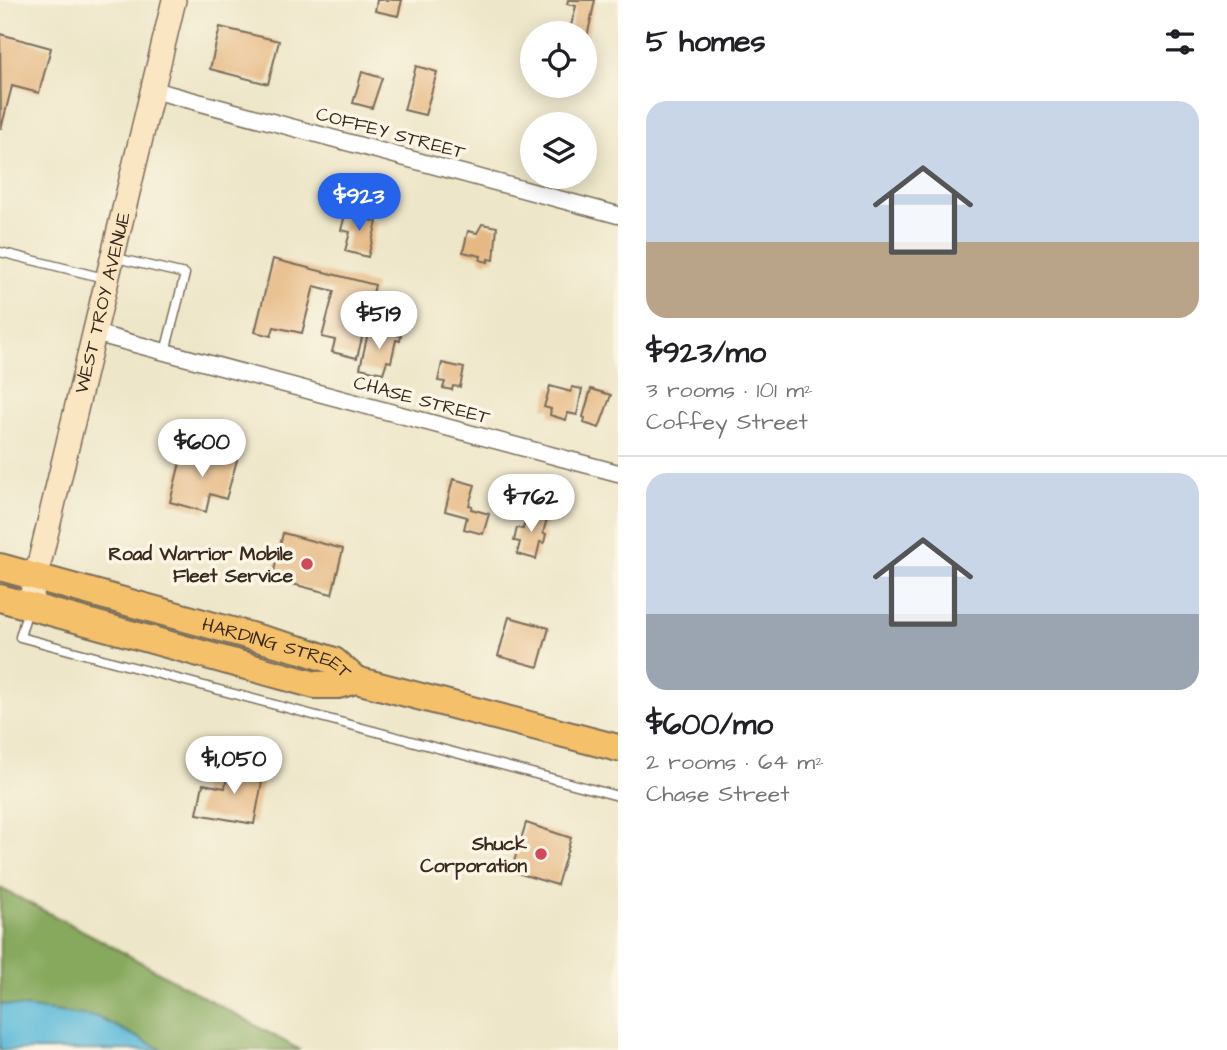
<!DOCTYPE html>
<html lang="en">
<head>
<meta charset="utf-8">
<style>
  body { margin:0; font-family:"Architects Daughter",sans-serif; background:#f6f6f6; color:#202124; height:100vh; display:flex; flex-direction:column; font-size:26px; white-space:nowrap }
  * { box-sizing:border-box; margin:0 }
  p { font-size:23px; color:#757577 }
  .icon { flex:none; width:38px; height:38px; fill:none; stroke:currentColor; stroke-width:2; stroke-linecap:round; stroke-linejoin:round }
  .map { position:relative; flex:1; overflow:hidden }
  .side { display:flex; flex-direction:column; background:#fff; width:609px }
  .side>* { flex:none }
  .fabs { position:absolute; left:520px; top:21px; display:grid; gap:14px }
  .fabs a { display:grid; place-items:center; width:77px; height:77px; border-radius:50%; background:#fff; box-shadow:0 4px 18px #0003; font-size:35px }
  .price { position:absolute; translate:-50% -60px; padding:0 16px; border-radius:24px; background:#fff; color:#222; font-size:23px; line-height:46px; filter:drop-shadow(0 2px 4px #0008) }
  .price::after { content:''; position:absolute; left:50%; top:42px; width:21px; height:16px; margin-left:-10px; background:inherit; clip-path:polygon(0 0,100% 0,50% 100%) }
  .price.selected { background:#2563eb; color:#fff }
  ul { padding:0; list-style:none }
  li { display:grid; align-content:center; gap:14px; height:371px; padding:0 28px }
  li+li { border-top:2px solid #e0e0e0 }
  li span { display:grid; place-items:center; height:217px; border-radius:21px; color:#555 }
  li>.icon { margin-inline-start:auto }
  span .icon { width:126px; height:126px; fill:#fffc; stroke-width:1 }
  li b { font-size:30px }
  h2 { display:flex; justify-content:space-between; align-items:center; height:84px; padding:0 28px; font-size:30px }
  main { display:flex; flex:1; min-height:0 }
  .map>svg:first-child { display:block }
  .forest { fill:#86a95d; stroke:#606a3e; stroke-width:2 }
  .water { fill:#5bbad9; stroke:#4b727c; stroke-width:2 }
  .building { fill:#e6b984 }
  .lines { fill:none; stroke-linecap:round; stroke-linejoin:round }
  .service-casing { stroke:#796c5a; stroke-width:11 }
  .minor-casing { stroke:#796c5a; stroke-width:19 }
  .secondary-casing { stroke:#796c5a; stroke-width:26 }
  .primary-casing { stroke:#796c5a; stroke-width:30 }
  .service { stroke:#fff; stroke-width:8 }
  .minor { stroke:#fff; stroke-width:16 }
  .secondary { stroke:#fbe6c4; stroke-width:23 }
  .primary { stroke:#f4c16b; stroke-width:26 }
  .poi-dot { fill:#d1495b; stroke:#fcf5e5; stroke-width:2.5 }
  .labels { text-anchor:middle; stroke-width:7; stroke-linejoin:round; paint-order:stroke }
  .street-label { font-size:19px; fill:#3b2a1e; stroke:#fcf5e5 }
  .poi-label { font-size:19px; font-weight:bold; fill:#3b2a1e; stroke:#fcf5e5; text-anchor:end }
</style>
</head>
<body>
<main>
<div class="map">
<svg width="618" height="1050" viewBox="0 0 618 1050">
  <rect width="100%" height="100%" fill="#fcf5e5"/>
  <filter id="ink" filterUnits="userSpaceOnUse"><feTurbulence type="fractalNoise" baseFrequency=".0143" numOctaves="2"/><feDisplacementMap in="SourceGraphic" scale="14" xChannelSelector="R" yChannelSelector="G"/><feConvolveMatrix kernelMatrix="1 2 1 2 8 2 1 2 1" color-interpolation-filters="sRGB"/></filter>
  <filter id="wash" filterUnits="userSpaceOnUse"><feTurbulence type="fractalNoise" baseFrequency=".00686" numOctaves="4" result="noise"/><feDisplacementMap in="SourceGraphic" scale="28" xChannelSelector="R" yChannelSelector="G"/><feGaussianBlur stdDeviation="1.57" result="paint"/><feColorMatrix in="noise" values="0 0 0 0 0 0 0 0 0 0 0 0 0 0 0 0 0 1.4 0 .05"/><feComposite in="paint" operator="in"/></filter>
  <g filter="url(#wash)">
    <rect width="100%" height="100%" fill="#ede6c8"/>
    <!-- forest -->
    <path class="forest" d="M0 888 95 937 300 1050H163L97 1017 0 1004Z"/>
    <!-- water -->
    <path class="water" d="M0 1004 97 1017 163 1050H0Z"/>
    <g id="blocks">
      <!-- building -->
      <path class="building" d="M377 0H402L398 16 375 11Z
        M568 0H595L586 42 584 33H569L576 6 567 4Z
        M220 27 279 41 268 84 210 69Z
        M0 34 51 48 39 93 12 86 1 129Z
        M416 66 437 72 425 115 404 110Z
        M362 72 382 78 372 108 353 103Z
        M347 208 361 212 359 217 377 222 368 257 345 251 350 232 341 230Z
        M482 224 497 227 494 260 488 259V262L480 260 481 256 463 252 468 231 477 233Z
        M273 259 375 285 357 358 332 352 335 340 322 337 334 291 314 286 302 333 274 327 271 336 255 332Z
        M378 330 401 336 400 341 396 340 391 362 387 361 383 373 360 368 368 333 377 335Z
        M442 363 464 368 460 387 453 386 452 390 443 388 445 382 438 381Z
        M550 386 571 392 572 387 582 389 577 415 568 413 566 420 550 415 551 409 544 407Z
        M591 389 611 395 599 428 584 423 585 418 583 417Z
        M184 447 237 460 226 499 210 494 206 512 170 502Z
        M453 479 475 485 469 505 472 506 471 509 489 514 483 534 464 529 467 517 445 511Z
        M528 510 548 515 543 533 546 534 544 543 540 542 536 559 517 554 520 542 514 541 517 528 523 529Z
        M283 533 343 549 332 594 272 579Z
        M509 617 549 628 538 667 498 656Z
        M229 764 264 771 254 824 197 814 203 784 225 788Z
        M526 823 571 838 557 885 511 871Z"/>
    </g>
  </g>
  <g filter="url(#ink)">
    <use href="#blocks" fill-opacity="0" stroke="#796c5a" stroke-width="2"/>
    <g class="lines">
      <!-- service casing -->
      <g class="service-casing">
        <path id="service" d="M0 252 104 278
          M116 258 185 274 165 352
          M28 609 20 637 618 796"/>
      </g>
      <!-- minor casing -->
      <g class="minor-casing">
        <path id="minor" d="M153 90 618 215
          M94 333 618 473"/>
      </g>
      <!-- secondary casing -->
      <g class="secondary-casing">
        <g id="secondary">
          <path id="s1" d="M29 606 174 0"/>
        </g>
      </g>
      <!-- primary casing -->
      <g class="primary-casing">
        <g id="primary">
          <path id="s2" d="M0 567 305 651 334 661 356 680"/>
          <path d="M0 598 315 685H338L356 680 618 748"/>
        </g>
      </g>
      <!-- service -->
      <use href="#service" class="service"/>
      <!-- minor -->
      <use href="#minor" class="minor"/>
      <!-- secondary -->
      <use href="#secondary" class="secondary"/>
      <!-- primary -->
      <use href="#primary" class="primary"/>
    </g>
  </g>
  <!-- markers -->
  <g class="poi-dot">
    <circle cx="307" cy="564" r="7"/>
    <circle cx="541" cy="854" r="7"/>
  </g>
  <g class="labels">
    <!-- street labels -->
    <g class="street-label">
      <text transform="translate(391 132) rotate(15)" y="7">COFFEY STREET</text>
      <text dy="7" stroke="none"><textPath href="#s1" startOffset="312">WEST TROY AVENUE</textPath></text>
      <text transform="translate(422 399) rotate(15)" y="7">CHASE STREET</text>
      <text dy="7" stroke="none"><textPath href="#s2" startOffset="289">HARDING STREET</textPath></text>
    </g>
    <!-- poi labels -->
    <g class="poi-label">
      <text x="293" y="560">Road Warrior Mobile<tspan x="293" dy="22">Fleet Service</tspan></text>
      <text x="527" y="850">Shuck<tspan x="527" dy="22">Corporation</tspan></text>
    </g>
  </g>
</svg>
<div class="fabs">
<a><svg class="icon" aria-label="locate" viewBox="0 0 24 24"><circle cx="12" cy="12" r="6"/><path d="M12 2v4M12 18v4M2 12h4M18 12h4"/></svg></a>
<a><svg class="icon" aria-label="layers" viewBox="0 0 24 24"><path d="M12 4l9 5-9 5-9-5zM3 14l9 5 9-5"/></svg></a>
</div>
<b class="price selected" style="left:359px;top:233px">$923</b>
<b class="price" style="left:379px;top:351px">$519</b>
<b class="price" style="left:202px;top:479px">$600</b>
<b class="price" style="left:531px;top:534px">$762</b>
<b class="price" style="left:234px;top:796px">$1,050</b>
</div>
<section class="side">
<h2>5 homes<svg class="icon" aria-label="filters" viewBox="0 0 24 24"><path d="M4 7h16M4 17h16"/><circle cx="9" cy="7" r="2"/><circle cx="15" cy="17" r="2"/></svg></h2>
<ul>
<li><span style="background:linear-gradient(#c9d6e8 65%,#b9a48a 0)"><svg class="icon" aria-label="home" viewBox="0 0 24 24"><path d="M3 11l9-7 9 7M6 9v11h12V9"/></svg></span><div><b>$923/mo</b><p>3 rooms · 101 m²</p><p>Coffey Street</p></div></li>
<li><span style="background:linear-gradient(#c9d6e8 65%,#9aa5b1 0)"><svg class="icon" aria-label="home" viewBox="0 0 24 24"><path d="M3 11l9-7 9 7M6 9v11h12V9"/></svg></span><div><b>$600/mo</b><p>2 rooms · 64 m²</p><p>Chase Street</p></div></li>
</ul>
</section>
</main>
</body>
</html>
